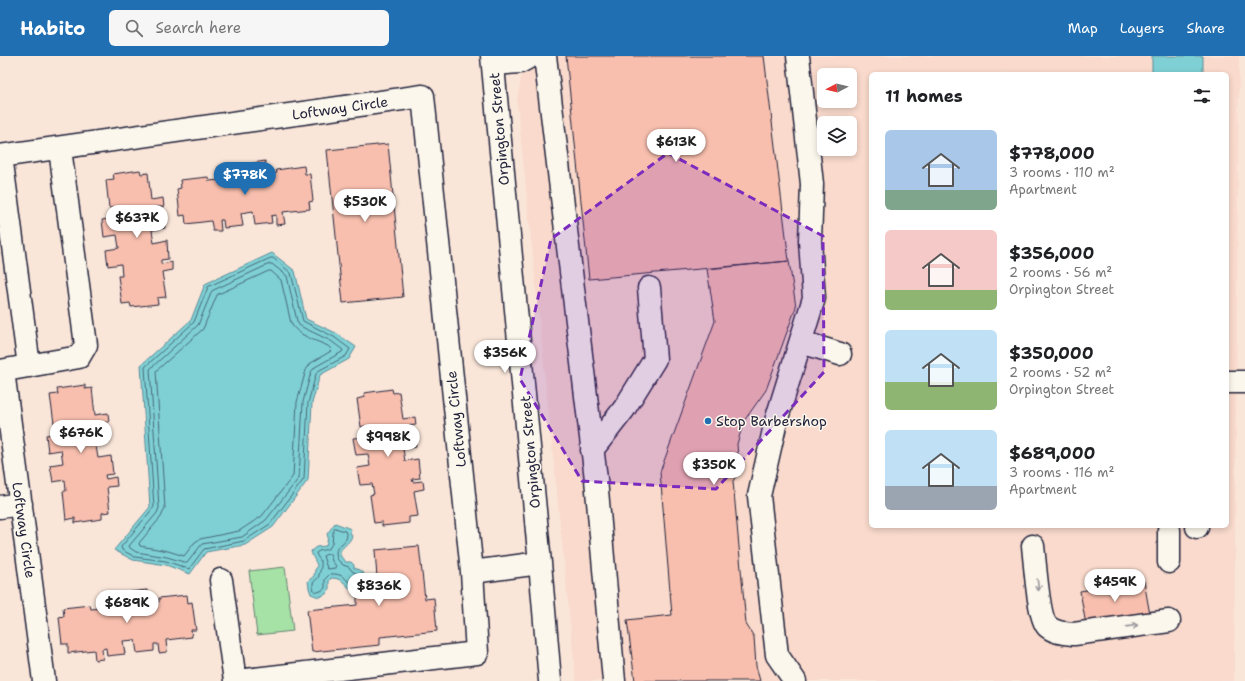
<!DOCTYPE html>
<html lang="en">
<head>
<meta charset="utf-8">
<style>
  body { margin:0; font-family:"Shantell Sans",sans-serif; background:#f6f6f6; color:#202124; height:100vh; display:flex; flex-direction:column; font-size:15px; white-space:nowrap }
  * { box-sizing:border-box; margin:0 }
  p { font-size:13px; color:#757577 }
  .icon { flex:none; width:22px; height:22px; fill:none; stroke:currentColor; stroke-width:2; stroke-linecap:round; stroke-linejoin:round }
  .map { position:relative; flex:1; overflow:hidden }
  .side { position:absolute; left:869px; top:16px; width:360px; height:456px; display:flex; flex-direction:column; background:#fff; border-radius:6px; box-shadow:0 2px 6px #0003 }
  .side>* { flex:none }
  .needle { width:26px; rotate:263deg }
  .controls { position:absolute; left:817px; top:12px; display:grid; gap:8px }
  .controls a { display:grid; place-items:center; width:40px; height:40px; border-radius:6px; background:#fff; box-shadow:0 2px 6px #0003; font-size:20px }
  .price { position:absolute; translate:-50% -34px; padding:0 9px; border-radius:14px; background:#fff; color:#222; font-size:13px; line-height:26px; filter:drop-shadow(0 1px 2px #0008) }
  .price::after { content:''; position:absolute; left:50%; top:24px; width:12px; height:9px; margin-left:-6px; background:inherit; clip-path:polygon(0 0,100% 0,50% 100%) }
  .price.on { background:#1f6fb2; color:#fff }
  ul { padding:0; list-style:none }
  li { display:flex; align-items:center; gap:12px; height:100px; padding:0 16px }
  li span { display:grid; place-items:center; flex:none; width:112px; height:80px; border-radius:6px; color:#555 }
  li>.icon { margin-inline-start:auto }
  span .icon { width:48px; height:48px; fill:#fffc; stroke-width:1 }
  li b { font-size:17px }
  h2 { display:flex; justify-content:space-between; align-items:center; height:48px; padding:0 16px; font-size:17px }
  header { display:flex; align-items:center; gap:24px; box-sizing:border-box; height:56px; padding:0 20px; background:#1f6fb2; color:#fff }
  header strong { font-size:19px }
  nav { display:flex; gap:22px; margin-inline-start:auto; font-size:14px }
  .search { width:280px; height:36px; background:#f6f6f6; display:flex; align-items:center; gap:10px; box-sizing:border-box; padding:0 14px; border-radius:6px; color:#757577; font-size:15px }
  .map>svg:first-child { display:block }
  .built { fill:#f9dacc; fill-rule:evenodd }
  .green { fill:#a6e1a6; stroke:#648270 }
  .water { fill:#7ed0d4; stroke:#598a97 }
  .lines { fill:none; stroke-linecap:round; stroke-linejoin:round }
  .shore { stroke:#476878; stroke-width:1 }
  .building { fill:#f8bfae; stroke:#22223b }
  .minor-casing { stroke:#22223b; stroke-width:25 }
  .minor { stroke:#fbf7ec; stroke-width:22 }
  .oneway { stroke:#99979c }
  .marked { fill:#7b2cbf; fill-opacity:0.2; stroke:#7b2cbf; stroke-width:3; stroke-dasharray:8 5; stroke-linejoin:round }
  .poi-dot { fill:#1f6fb2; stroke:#fbf7ec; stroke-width:1.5 }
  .labels { text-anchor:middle; stroke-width:3; stroke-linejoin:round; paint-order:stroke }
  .street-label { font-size:14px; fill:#22223b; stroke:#fbf7ec }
  .poi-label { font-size:14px; fill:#22223b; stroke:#fbf7ec; text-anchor:start }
</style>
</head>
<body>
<header>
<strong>Habito</strong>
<div class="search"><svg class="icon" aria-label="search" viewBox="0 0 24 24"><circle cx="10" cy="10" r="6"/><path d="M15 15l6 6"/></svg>Search here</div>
<nav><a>Map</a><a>Layers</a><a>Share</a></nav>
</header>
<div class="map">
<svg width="1245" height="625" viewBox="0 0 1245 625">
  <rect width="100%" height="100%" fill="#fae6d9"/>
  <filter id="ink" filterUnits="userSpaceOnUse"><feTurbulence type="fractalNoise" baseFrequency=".025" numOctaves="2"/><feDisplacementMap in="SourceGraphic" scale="8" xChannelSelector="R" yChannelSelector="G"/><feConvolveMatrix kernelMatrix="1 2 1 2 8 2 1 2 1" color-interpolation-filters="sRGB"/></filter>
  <g filter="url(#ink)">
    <!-- built -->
    <path class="built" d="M525 0H1239L1234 625H576L517 45ZM871 18H1227V470H871ZM824 19H850V45H824ZM824 67H850V93H824Z"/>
    <!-- green -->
    <path class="green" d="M285 511 293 575 257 579 249 515Z"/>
    <!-- water -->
    <path class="water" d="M1152 0H1203V18H1152Z
      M272 197 295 215 306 263 336 277 356 291 349 303 320 319 312 347 308 424 273 471 245 489 206 496 190 518 166 509 133 504 114 494 150 451 141 309 191 264 205 228Z
      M335 467 351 473 350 476 352 480C348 492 331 493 346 506H351L354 509V512L359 514 364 518V526C359 532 357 533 350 533 344 526 340 522 331 522L329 525V533L326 538 319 541 311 538 309 532 308 525 314 520 315 514 317 511C317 506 312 502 311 495L316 491 326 490 328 481 327 478Z"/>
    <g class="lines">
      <!-- shore -->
      <path class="shore" d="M271 202H273L291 217 303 265 334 281 350 293 346 300 318 315 316 318 308 347 304 423 270 468 244 485 204 493 189 513 166 505 135 501 122 494 121 491 154 451 145 311 194 266 208 231Z
        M270 208H272L287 220 297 265 299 269 302 271 331 285 343 294 342 296 315 311 311 316 303 346 299 422 266 464 242 481 202 488 187 507 167 501 136 496 130 492 129 490 157 457 159 452 150 313 198 269 212 235Z
        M269 215H271L281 224 291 267C296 279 317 285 328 290L332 294 331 295 311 307 306 314 297 346 293 420 262 460 239 475 200 483 195 486 184 500 168 495 140 490 139 487 161 461 165 452 156 315 203 273 217 239Z
        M335 472 345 475 347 481C343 491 333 488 337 503L343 509 349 511 352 515 359 519 360 525 357 528 352 529C345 522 341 517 330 518L325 523V532L323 534 318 536 314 535 313 531V527C314 525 316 524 318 522 319 520 322 509 321 506 319 502 317 501 316 497 320 493 327 495 330 491 335 484 330 480 335 472Z
        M330 498 332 505 336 510 335 512 328 513 327 512 323 500 325 499Z"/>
    </g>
    <!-- building -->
    <path class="building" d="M566 0H764L789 205 589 223Z
      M388 88 403 241 343 247 327 94Z
      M265 105 266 119 277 117 276 114 304 110 305 118H310L313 145 309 146 310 153 283 156 285 168 276 169V159L271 160 272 167 255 169 253 155 241 157 243 170 224 172 223 164H220L221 175H213L211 165 186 168 185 159 180 160 177 133 181 132 180 124 208 121 209 125 220 124 218 111 235 109 236 122 249 120 248 108Z
      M140 114 141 118 148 117 151 144 163 142 164 151H155L156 156 163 155 165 172 152 174 154 187 167 184 168 203 161 204V208L172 206V214L162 216 166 241 157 242 158 248 131 251 130 247 122 248 118 220H122L121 208 108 210 106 194 119 192 117 179 104 181 102 164 115 162 113 152H109L106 124 114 123 113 118Z
      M789 205 796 251 766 334 744 365 737 388 739 415 733 425 746 568 754 581 756 610 760 625H635L627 564 672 559 660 416 715 265 707 213Z
      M85 329V333L92 332 95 359 108 357 109 366 99 367 100 371 107 370 109 387 96 390 98 402 111 400 113 418 105 419 106 423 116 421 117 430 107 431 110 456 102 457V463L75 467V462L66 464 63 435H66L65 424 53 426 50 409 63 407 61 394 48 396 46 379 59 377 58 367H54L50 339 58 338 57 333Z
      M392 333 393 337 399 336 403 363 415 361 416 369 407 370V375L414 374 416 391 403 393 405 405 418 403 420 422 412 423 413 426 423 425 424 433 414 435 418 460 409 461V467L382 470V466L374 467 370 439 374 438 372 428 360 429 357 412 370 410 368 398 356 399 353 382 366 381 365 370 361 371 357 343 365 341 364 337Z
      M419 490 425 543 434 542 437 575 380 581V589L312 596 307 554 357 549V539L378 536 375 494Z
      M1144 525 1150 559 1086 569 1080 535Z
      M147 534 149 547 159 546V542L187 539 188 547 192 546 196 574H191L192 581 166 584 167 596 159 597 158 588H154V595L137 597 135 584 123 585 125 598 107 600 106 592 102 593 103 603 95 604 94 594 68 597V588H62L59 561 64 560 63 552 90 549 91 553 102 552 101 539 117 537 119 550 131 549 130 536Z"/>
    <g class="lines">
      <!-- minor casing -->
      <g class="minor-casing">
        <path id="minor" d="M492 0 540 507 550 625
          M545 0 596 423 614 625
          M493 8 520 6 531 0
          M0 100 423 40 472 516 477 597 237 625
          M1 100 29 310
          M801 286 840 298
          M0 315 79 301 86 289 60 93
          M3 315 44 625
          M1227 326H1245
          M592 394 624 353 655 303 649 232
          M0 451 21 448
          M1197 471V470
          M1033 490C1035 506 1038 560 1047 570 1055 577 1064 577 1074 578L1169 565
          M1169 506V474
          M472 516 540 507
          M221 524 235 625
          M795 625 777 599 759 440 776 365 814 242 810 185 812 128 798 0"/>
      </g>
      <!-- minor -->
      <use href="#minor" class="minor"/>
    </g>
    <!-- one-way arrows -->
    <defs><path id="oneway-shaft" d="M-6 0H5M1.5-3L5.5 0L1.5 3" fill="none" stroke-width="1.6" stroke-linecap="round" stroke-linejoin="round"/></defs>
    <g class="oneway">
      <use href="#oneway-shaft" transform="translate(1038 529) rotate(83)"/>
      <use href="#oneway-shaft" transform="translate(1132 570) rotate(-8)"/>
    </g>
  </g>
  <!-- marked area -->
  <path class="marked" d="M668 97 823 180 824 316 716 433 582 425 520 323 551 183Z"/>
  <!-- markers -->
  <circle class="poi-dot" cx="708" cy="365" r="4"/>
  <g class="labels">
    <!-- street labels -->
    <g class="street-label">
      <text transform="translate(340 52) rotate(-8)" y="5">Loftway Circle</text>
      <text transform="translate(499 73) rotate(-95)" y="5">Orpington Street</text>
      <text transform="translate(456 363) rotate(-96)" y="5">Loftway Circle</text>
      <text transform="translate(530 396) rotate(-95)" y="5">Orpington Street</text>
      <text transform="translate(24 474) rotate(82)" y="5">Loftway Circle</text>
    </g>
    <!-- poi labels -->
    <g class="poi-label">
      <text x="716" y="370">Stop Barbershop</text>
    </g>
  </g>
</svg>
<div class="controls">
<a><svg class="needle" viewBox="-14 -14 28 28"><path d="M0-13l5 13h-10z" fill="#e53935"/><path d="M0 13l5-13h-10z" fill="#757577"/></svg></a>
<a><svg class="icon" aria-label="layers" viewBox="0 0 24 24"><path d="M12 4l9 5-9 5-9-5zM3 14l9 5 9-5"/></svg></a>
</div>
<b class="price" style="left:676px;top:107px">$613K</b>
<b class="price on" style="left:245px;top:140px">$778K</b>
<b class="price" style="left:365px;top:167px">$530K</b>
<b class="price" style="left:137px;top:183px">$637K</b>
<b class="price" style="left:505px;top:318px">$356K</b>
<b class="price" style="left:81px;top:398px">$676K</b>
<b class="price" style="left:388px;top:402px">$998K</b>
<b class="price" style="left:714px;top:430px">$350K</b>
<b class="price" style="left:1115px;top:547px">$459K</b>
<b class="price" style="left:379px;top:551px">$836K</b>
<b class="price" style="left:127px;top:568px">$689K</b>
<section class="side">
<h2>11 homes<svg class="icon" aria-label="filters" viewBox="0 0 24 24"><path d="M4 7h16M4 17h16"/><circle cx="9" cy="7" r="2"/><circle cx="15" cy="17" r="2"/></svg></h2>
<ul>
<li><span style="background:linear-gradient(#a9c7e8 75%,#7fa58c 0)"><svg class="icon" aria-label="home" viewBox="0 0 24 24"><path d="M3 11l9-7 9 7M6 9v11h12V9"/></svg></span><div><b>$778,000</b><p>3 rooms · 110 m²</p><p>Apartment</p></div></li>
<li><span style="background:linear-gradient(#f6c9c9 75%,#8fb573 0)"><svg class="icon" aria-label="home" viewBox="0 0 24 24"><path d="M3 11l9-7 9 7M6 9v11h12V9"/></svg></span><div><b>$356,000</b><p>2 rooms · 56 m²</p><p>Orpington Street</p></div></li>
<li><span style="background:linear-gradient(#bfe0f5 65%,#8fb573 0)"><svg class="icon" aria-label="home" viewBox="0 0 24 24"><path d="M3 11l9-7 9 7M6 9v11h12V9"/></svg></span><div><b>$350,000</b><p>2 rooms · 52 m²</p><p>Orpington Street</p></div></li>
<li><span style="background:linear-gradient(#bfe0f5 70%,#9aa5b1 0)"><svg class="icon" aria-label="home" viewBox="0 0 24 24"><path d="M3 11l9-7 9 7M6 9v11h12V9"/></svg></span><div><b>$689,000</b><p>3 rooms · 116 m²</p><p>Apartment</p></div></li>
</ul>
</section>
</div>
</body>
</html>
